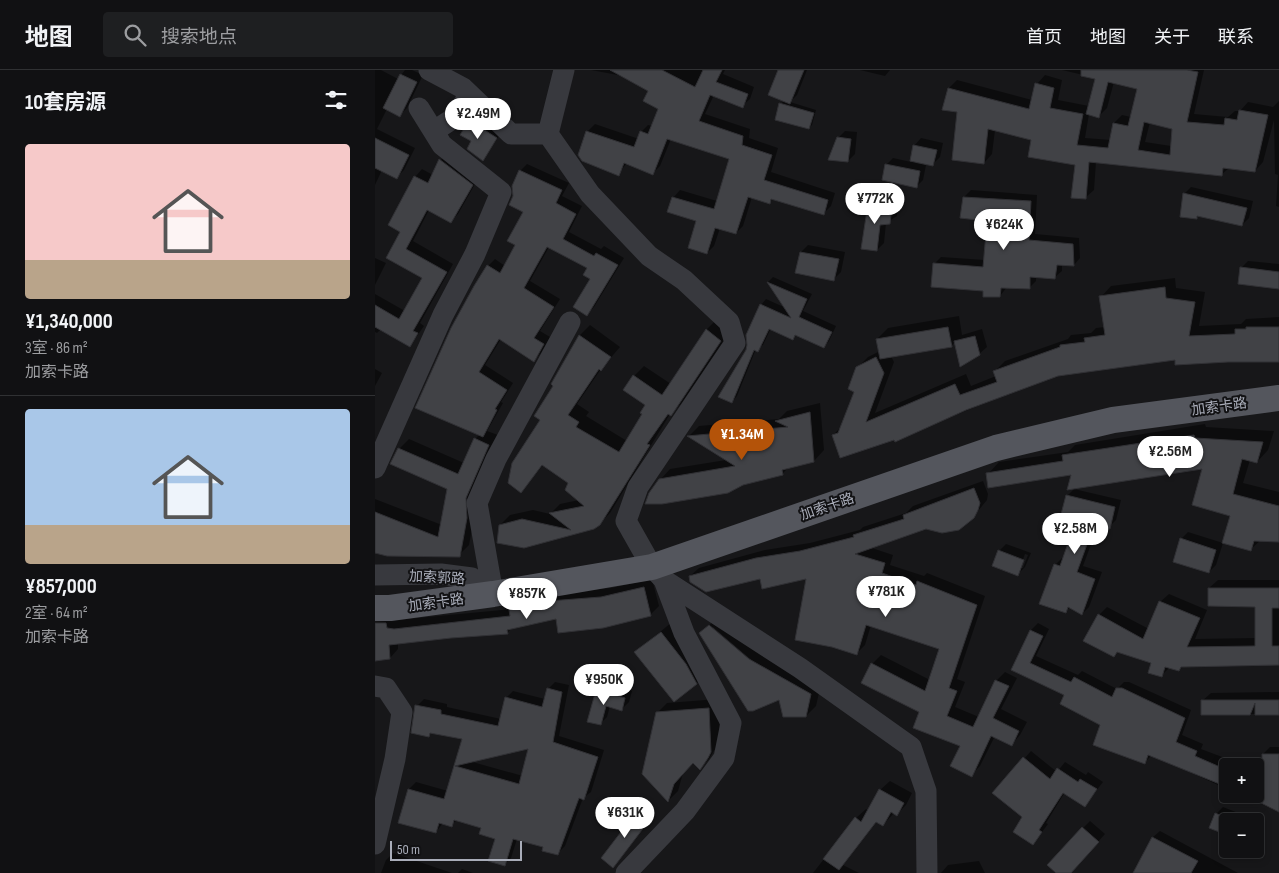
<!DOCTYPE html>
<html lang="zh">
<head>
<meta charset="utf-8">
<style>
  body { margin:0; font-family:"Sofia Sans Condensed","Noto Sans SC",sans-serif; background:#1e1f21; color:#f1f3f6; height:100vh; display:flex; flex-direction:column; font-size:19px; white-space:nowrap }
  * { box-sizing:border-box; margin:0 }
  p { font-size:16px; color:#9c9da0 }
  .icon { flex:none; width:28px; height:28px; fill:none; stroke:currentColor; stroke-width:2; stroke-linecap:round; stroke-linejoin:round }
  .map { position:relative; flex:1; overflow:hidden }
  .drawer { display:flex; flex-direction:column; background:#111113; width:375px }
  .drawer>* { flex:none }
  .buttons { position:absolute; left:844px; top:688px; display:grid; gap:10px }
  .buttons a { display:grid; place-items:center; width:45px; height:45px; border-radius:5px; background:#111113; box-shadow:0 2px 8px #0003,0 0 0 1px #303133; font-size:25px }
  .scale { position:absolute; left:15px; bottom:12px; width:132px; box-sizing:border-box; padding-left:5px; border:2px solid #a9adb9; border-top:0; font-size:14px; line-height:18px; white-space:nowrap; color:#a9adb9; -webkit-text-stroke:4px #121214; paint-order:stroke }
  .price { position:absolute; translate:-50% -42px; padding:0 11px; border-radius:18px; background:#fff; color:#222; font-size:16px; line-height:32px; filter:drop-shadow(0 1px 2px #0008) }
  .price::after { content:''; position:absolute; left:50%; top:30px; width:15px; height:11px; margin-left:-8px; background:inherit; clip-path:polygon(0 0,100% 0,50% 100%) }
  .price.selected { background:#b45309; color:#fff }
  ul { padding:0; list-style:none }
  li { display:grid; align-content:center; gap:10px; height:265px; padding:0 25px }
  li+li { border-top:1px solid #303133 }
  li span { display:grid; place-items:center; height:155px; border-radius:5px; color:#555 }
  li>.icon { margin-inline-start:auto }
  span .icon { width:90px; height:90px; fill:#fffc; stroke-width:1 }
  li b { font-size:21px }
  h2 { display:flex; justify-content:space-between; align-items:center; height:60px; padding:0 25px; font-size:21px }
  header { display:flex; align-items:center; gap:30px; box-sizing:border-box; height:70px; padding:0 25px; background:#111113; border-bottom:1px solid #303133 }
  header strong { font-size:24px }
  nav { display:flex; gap:28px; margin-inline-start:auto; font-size:18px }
  .search { width:350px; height:45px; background:#1e1f21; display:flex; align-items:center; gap:12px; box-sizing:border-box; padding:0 18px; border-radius:5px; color:#9c9da0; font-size:19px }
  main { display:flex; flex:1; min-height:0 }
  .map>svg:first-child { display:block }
  .shadow { fill:#0007; fill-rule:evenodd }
  .building { fill:#414246; stroke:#313135; fill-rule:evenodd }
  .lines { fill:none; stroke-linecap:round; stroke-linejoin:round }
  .minor { stroke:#38393e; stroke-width:21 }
  .major { stroke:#54565d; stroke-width:26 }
  .labels { text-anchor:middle; stroke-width:4; stroke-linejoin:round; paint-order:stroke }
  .street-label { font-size:14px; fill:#a9adb9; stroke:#121214 }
</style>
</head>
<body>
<header>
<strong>地图</strong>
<div class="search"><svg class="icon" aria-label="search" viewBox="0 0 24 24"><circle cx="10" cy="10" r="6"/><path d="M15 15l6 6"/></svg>搜索地点</div>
<nav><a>首页</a><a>地图</a><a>关于</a><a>联系</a></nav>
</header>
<main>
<section class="drawer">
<h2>10套房源<svg class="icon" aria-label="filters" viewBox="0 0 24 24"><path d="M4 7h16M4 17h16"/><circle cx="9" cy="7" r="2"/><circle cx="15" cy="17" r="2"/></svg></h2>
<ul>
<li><span style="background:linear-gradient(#f6c9c9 75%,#b9a48a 0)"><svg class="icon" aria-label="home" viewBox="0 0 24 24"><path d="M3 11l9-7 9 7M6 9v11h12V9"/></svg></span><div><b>¥1,340,000</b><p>3室 · 86 m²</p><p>加索卡路</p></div></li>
<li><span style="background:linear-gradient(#a9c7e8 75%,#b9a48a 0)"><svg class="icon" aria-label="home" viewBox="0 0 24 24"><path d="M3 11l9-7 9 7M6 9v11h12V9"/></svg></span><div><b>¥857,000</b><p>2室 · 64 m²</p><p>加索卡路</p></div></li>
</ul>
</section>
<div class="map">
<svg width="904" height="803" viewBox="0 0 904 803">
  <rect width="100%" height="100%" fill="#171719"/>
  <!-- shadow -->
  <path class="shadow" d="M0 0H6L23 9 30 0H37L48 5 32 38 25 45 12 39 2 59 40 78 29 100 22 107 7 100 0 115Z
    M216 0H350L348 4 379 17 375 29 367 36 339 25 330 44 375 59 374 68 403 78 396 102 460 123 456 136 448 144 399 128 395 132 377 127 368 156 361 163 345 158 339 176 332 183 322 150 298 128 305 120 342 131 356 88 296 69 285 96 278 103 252 93 243 104 212 62 220 54 264 69 266 62 273 55 277 56 284 38 274 21 248 6Z
    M404 0H432L422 25 415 32 441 40 437 55 434 58 406 34 409 30Z
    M485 0H515L510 6Z
    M687 0H829L819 44 853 47 860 41H865L873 32 898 37 904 31V137L901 136 903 105 900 104 899 50 888 92 880 101 854 98 846 105 721 92 719 120 710 128 701 94 657 70 620 60 617 84 609 93 584 41 568 39 574 18 582 10 657 30 662 14 670 5 687 10 683 30 714 36 721 8ZM739 12 763 18 756 47 747 45 739 53 736 70 710 68 714 44 724 46 732 38ZM775 52 798 58 796 76 770 72Z
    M102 44 128 60 108 90 98 71 95 51Z
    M470 61 482 62 480 84 473 91 463 68Z
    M546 68 568 73 565 87 558 94 542 91 541 93 551 95 548 110 542 116 508 109 512 94 518 88 536 92 539 76Z
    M73 82 104 107 83 144 75 152 54 140 38 171 78 194 45 253 49 256 35 276 6 259 2 263 0 262V224L30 241 49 207 13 187 27 161 40 107 47 99 58 105 66 90Z
    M152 94 194 113 187 126 207 136 194 162 226 179 229 176 249 188 219 237 212 244 216 209 214 198 174 177 155 211 185 229 165 261 175 267 166 283 159 290 126 269 110 295 138 313 126 332 128 333 112 361 123 365 101 437 94 475 84 485 0 482V429L67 455 74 419 24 379 34 369 89 393 100 369 105 364 42 338 113 196 120 189 130 196 142 175 149 141 145 101Z
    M816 117 878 131 874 148 867 155 824 145 821 148 809 124Z
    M596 120 662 125 660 164 704 168 705 188 699 195 687 194V201L680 207 661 206V211L654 218 632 217 625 226 559 194 566 187 610 190 614 150 589 127Z
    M501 128H524L522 146 511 153 509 173 502 180 494 135Z
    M433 175 470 182 466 202 459 209 426 182Z
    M0 188 11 193 0 215Z
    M873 191 904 194V218L866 198Z
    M398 207 437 224 428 241 461 256 454 271 449 277 421 264 417 268 396 258 388 275 381 279 362 326 357 332 386 235 391 229 411 238 393 212Z
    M800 208 801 218 830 222 824 256 866 254 871 249 904 247V290L801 288 683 304 520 369 458 365 467 356 481 321 482 298 493 287 505 281 502 269 513 258 584 246 587 265 607 259 612 277 604 284 580 272 576 276 516 286 519 292 500 343 591 304 596 316 621 306 619 302 630 291 693 269 696 265 716 263 721 258 730 257 726 227 736 216Z
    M342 249 356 260 306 334 295 344 235 443 224 454 149 477 125 455 135 445 158 440 175 444 185 434 204 430 195 413 168 395 146 421 180 316 177 314 205 265 215 255 245 277 226 299 202 334 214 342 211 346 252 371 269 344 272 334 259 306 269 296 296 314 332 259Z
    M0 299 7 303 0 316Z
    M445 333 449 380 439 391 414 397 407 404 285 410 295 399 351 390 314 366 324 356 404 349 412 341Z
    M830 354 831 357 899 361 893 380 882 392 875 390 868 413 904 422V471L886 470 876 479 828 398 698 403 613 404 624 392 693 382 700 375Z
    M608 411 613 424 612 430 598 447 551 458 494 477 518 485 515 495 549 506 552 503 610 526 582 609 590 612 580 637 604 647 621 611 630 602 642 608 626 639 652 652 645 665 637 674 620 666 605 696 596 705 587 675 545 641 497 594 506 585 555 610 566 578 496 555 490 575 482 583 433 508 315 506 324 498 390 480 435 473 485 460 488 457 531 443 538 436Z
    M699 419 746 430 741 450 734 457 723 455 708 496 727 502 714 537 707 544 695 537 690 542 680 495 687 488 689 489 700 459 692 426Z
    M813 462 848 473 841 495 834 502 806 469Z
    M631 474 656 483 650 497 643 504 624 481ZM650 484 653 485 648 498H645Z
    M277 509 284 536 275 545 183 548 137 558 132 563 23 573V579L15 588 0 589V552L137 539 144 532 183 523 236 518Z
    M843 510H904V594L809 596 804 600 795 597 786 606 778 592 743 581 738 586 724 545 732 537 774 559 785 532 794 524 832 540 820 569 881 568V536L834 518Z
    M344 546 446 614 441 636 431 646 326 563ZM338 557 379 592 378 594 338 561Z
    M297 552 332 603 321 614 261 582Z
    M663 553 674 559 661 586 703 605 707 601 742 619 749 612H754L816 640 807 665 828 674 826 679 871 696H852V719L777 685 770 692 691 625 638 599 656 560Z
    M180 612 194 615 184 666 229 680 216 722 208 728 190 776 183 783 170 776 142 769 136 788 129 795 121 768 108 758 82 750 76 755 68 753 61 762 34 719 41 712 73 721 89 668 57 662 54 665 42 636 49 629 72 634V637L126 649 131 628 138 621 170 629 173 619ZM155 678 148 706 94 691Z
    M229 613 257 621 254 632 247 639 235 636 232 647 225 654 222 620Z
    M904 622V644H827V631L836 623Z
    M343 629 345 671 334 689 325 698 318 692 308 703 303 721 293 731 282 643 292 633Z
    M895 677H904V701L888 684Z
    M656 681 682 702 690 692 711 705 713 702 728 712 710 735 690 722 671 753 673 754 658 774 649 747 619 723Z
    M880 701 904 712V742L864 724H880Z
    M515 711 537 723 531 735 522 744 519 743 508 755 502 751 468 795 484 803H438L481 748 491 739 494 741 505 720Z
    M269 736 278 739 273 753 244 790 263 742Z
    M848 737 876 748 874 751H852V764L835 757 841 744Z
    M715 751 730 764 695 803H683L708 758Z
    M785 761 863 803H759L778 767Z
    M18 783 77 803H6L11 790Z
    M604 791 610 803H566L573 795Z
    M87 799 98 803H83Z"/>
  <!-- building -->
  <path class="building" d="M235 0H287L320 17 328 0H347L341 12 373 24 368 38 335 25 324 51 368 66 367 75 397 85 389 110 453 130 449 145 396 129 395 134 373 127 361 164 340 158 332 184 313 178 321 151 292 142 297 127 339 139 354 89 292 69 278 105 249 93 244 106 207 91 203 85 211 61 259 77 265 61 273 64 283 39 268 31 273 21Z
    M403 0H429L415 34 393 25Z
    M706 0H812L823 2 812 52 849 55 850 48 862 50 864 40 893 45 880 102 848 98 847 106 714 92 711 129 696 128 700 95 653 87 656 70 613 59 609 94 577 90 582 42 567 40 573 18 654 39 660 13 679 18 675 38 708 44 702 75 733 78 738 53 753 56 762 19 733 12 724 48 711 44 720 9 706 6ZM769 52 797 59 795 85 763 80Z
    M25 4 42 12 25 47 8 38Z
    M404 33 439 43 434 59 400 50Z
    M94 50 122 68 108 91 92 79 96 71 85 65Z
    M462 67 476 69 473 92 453 90Z
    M0 68 34 85 22 109 0 98Z
    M538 75 562 80 558 96 535 91Z
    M64 89 98 115 76 153 52 140 31 179 72 202 38 261 43 263 35 277 0 257V235L24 249 47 208 11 188 25 162 13 155 39 106 53 113Z
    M510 94 545 101 542 118 507 110Z
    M144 100 187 120 181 133 201 144 188 169 219 186 221 183 243 195 212 246 198 237 215 209 208 205 212 198 172 177 149 218 179 237 159 268 169 274 159 292 124 269 104 302 132 320 120 339 122 340 108 367 40 338 76 258 99 216 112 195 125 203 140 175 132 171 148 142 134 135 138 126 137 116Z
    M808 123 872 138 867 156 822 146V149L805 147Z
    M588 127 656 131 654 170 698 174 699 196 682 195 680 209 655 207V219L626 218 625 227H608V221L556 217 558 193 608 197 612 151 585 148Z
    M493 134 517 135 515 154 505 155 502 181 486 179Z
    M425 182 464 189 459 211 420 203Z
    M865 197 904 202V219L863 214Z
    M392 212 432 229 424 247 457 262 449 278 420 265 418 270 394 259 383 282 379 280 357 333 343 327 371 280 372 275 371 265 385 234 416 248Z
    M790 217 791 228 820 232 814 266 860 264V259H871V257H904V292H853L800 295V290L683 306 591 340 520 372 519 370 465 388 457 365 463 363 479 322 473 319 481 297 501 287 509 303 491 352 580 314 585 325 622 312 618 301 685 277V275L710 272 709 268 730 265 724 226Z
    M573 257 577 277 505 289 501 269Z
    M331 259 346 271 296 346 293 344 272 374 275 375 225 455 219 459 149 478 122 473 124 455 147 449 196 460 174 443 209 436 190 420 193 413 167 395 146 423 133 413 137 393 165 350 159 346 178 316 176 314 204 265 236 287 226 301 224 299 193 345 204 352 201 357 244 382 267 344 265 343 270 335 248 320 258 305 287 325Z
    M600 266 605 285 585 297 579 271Z
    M435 342 439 392 407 400 408 405 368 415 353 423 287 434H270L274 423 284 409 360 396 312 366 413 357 400 351Z
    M819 365 820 368 888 372 882 393 867 389 858 424 904 436V472L879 471 876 481 847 473 855 446 817 435 827 399 692 420 696 405 613 418 611 403 688 391 687 385Z
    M99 368 114 375 91 428 92 448 85 487 12 486 0 483V442L63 467 72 419 15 394 23 378 83 404Z
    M599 418 605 433 603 440 599 448 584 460 567 463 551 459 480 484 510 493 507 503 541 515 542 511 602 535 574 618 582 621 572 646 598 657 620 610 634 616 618 648 644 661 637 676 616 666 597 707 575 696 585 676 538 658 544 642 486 613 496 593 550 621 564 579 491 555 482 585 457 577 420 570 431 509 387 519 385 509 331 522 315 512 314 506 381 488 425 481 479 467 478 465 529 449 528 445Z
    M691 425 740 437 735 459 719 455 702 502 720 509 707 545 693 537 691 543 664 534 679 494 685 496 698 459 683 456Z
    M805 468 841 480 834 503 798 492Z
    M623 480 649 490 643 506 617 496Z
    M269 517 276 546 228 558 183 563 181 549 132 560 133 564 76 568 14 575 15 589 0 591V553H11L12 558 19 559 135 546 134 540 174 531 226 527Z
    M833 518H904V538H897V576H904V595L806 597 804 601 790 597 787 607 773 603 776 593 742 582 739 587 708 571 723 544 768 569 784 531 825 548 812 577 880 576V537L833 536Z
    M334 555 374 589 436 624 431 647H408L404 630 378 641H373L324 563Z
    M655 560 668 566 655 593 696 612 699 607 737 627 741 618H747L810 648 801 672 822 681 820 686 852 700V717L773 685 770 694 718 675 725 655 685 634 689 625 636 600Z
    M286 562 311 594 322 614 299 632 259 582Z
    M172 618 187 622 178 672 223 687 209 730 204 728 183 785 167 781 168 777 138 769 130 796 113 791 120 769 104 764 106 758 79 750 77 757 64 753 61 763 23 753 33 719 69 729 87 669 55 663 54 667 36 663 40 635 66 640V644L123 656 130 627 167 637ZM153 679 144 714 80 696Z
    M221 620 250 628 247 641 231 636 226 655 212 652Z
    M826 630H904V645H880V633L875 645H826Z
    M334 638 336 682 333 688 325 700 318 693 299 714 293 732 267 704 281 642Z
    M887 684H904V742L880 730V711L887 714Z
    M648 687 675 709 682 698 703 712 705 709 722 719 710 737 688 723 664 760 667 762 658 775 638 762 647 747 617 723Z
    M504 719 529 733 522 746 516 742 508 756 501 752 464 800 448 789 480 747 486 752Z
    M262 741 273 745 267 760 238 798 226 788Z
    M840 743 852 748V765L834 758Z
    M707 757 724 772 696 803H681L672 795Z
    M777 767 823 791 816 803H758Z"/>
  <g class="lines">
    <!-- minor -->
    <path class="minor" d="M54 0 88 18 136 64H173
      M189 0 173 64 215 124 274 186 309 210 354 252 360 273 263 417 251 451 277 497 289 510 425 598 536 677 551 721 552 803
      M59 61 82 46 94 24
      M0 398 68 245 100 184 126 122 67 75 44 38
      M0 505 66 504 97 508 118 524
      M118 524 102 433 121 389 195 252
      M0 616 11 618 27 642 20 689 0 774
      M251 803 310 741 349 688 356 653 309 563 289 510"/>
    <!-- major -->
    <path class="major" d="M0 538H15L118 524 277 497 621 378 738 350 904 328"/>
  </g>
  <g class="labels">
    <!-- street labels -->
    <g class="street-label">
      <text transform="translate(844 336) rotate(-8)" y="5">加索卡路</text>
      <text transform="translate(452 436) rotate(-19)" y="5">加索卡路</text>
      <text transform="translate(62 507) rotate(3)" y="5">加索郭路</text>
      <text transform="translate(61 532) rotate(-8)" y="5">加索卡路</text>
    </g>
  </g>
</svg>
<div class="buttons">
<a>+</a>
<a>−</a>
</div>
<div class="scale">50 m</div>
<b class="price" style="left:103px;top:70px">¥2.49M</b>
<b class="price" style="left:500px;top:155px">¥772K</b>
<b class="price" style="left:629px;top:181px">¥624K</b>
<b class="price selected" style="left:367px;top:391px">¥1.34M</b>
<b class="price" style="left:795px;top:408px">¥2.56M</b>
<b class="price" style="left:700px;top:485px">¥2.58M</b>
<b class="price" style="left:511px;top:548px">¥781K</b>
<b class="price" style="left:152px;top:550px">¥857K</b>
<b class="price" style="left:229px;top:636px">¥950K</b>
<b class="price" style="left:250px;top:769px">¥631K</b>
</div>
</main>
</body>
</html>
